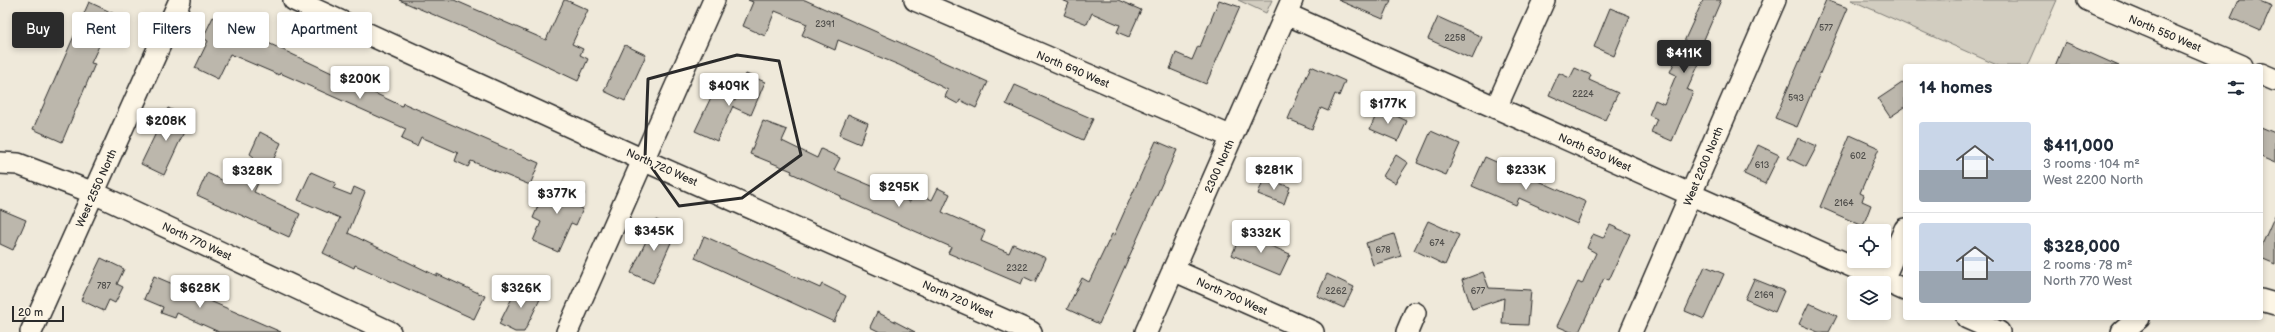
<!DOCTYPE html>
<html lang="en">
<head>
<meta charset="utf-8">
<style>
  body { margin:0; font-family:"Balsamiq Sans",sans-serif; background:#f6f6f7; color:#1f2937; height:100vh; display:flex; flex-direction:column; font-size:15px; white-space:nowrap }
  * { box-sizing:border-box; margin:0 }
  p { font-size:13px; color:#747a83 }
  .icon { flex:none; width:22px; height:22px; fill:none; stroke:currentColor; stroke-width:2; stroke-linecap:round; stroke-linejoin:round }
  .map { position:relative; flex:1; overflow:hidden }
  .side { position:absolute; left:1903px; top:64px; width:360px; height:256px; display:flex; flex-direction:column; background:#fff; border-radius:4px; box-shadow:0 2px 6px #0003 }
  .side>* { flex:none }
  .banner { position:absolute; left:12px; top:12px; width:380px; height:36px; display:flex; gap:8px }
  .tools { position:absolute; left:1847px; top:224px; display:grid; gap:8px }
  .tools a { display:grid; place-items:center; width:44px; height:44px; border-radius:4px; background:#fff; box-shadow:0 2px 6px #0003; font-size:20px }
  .scale { position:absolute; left:12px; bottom:10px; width:52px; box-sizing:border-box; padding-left:4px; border:2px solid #2b2b2b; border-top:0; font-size:11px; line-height:14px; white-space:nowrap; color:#2b2b2b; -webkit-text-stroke:3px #fcf5e5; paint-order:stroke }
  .price { position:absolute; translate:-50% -34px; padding:0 9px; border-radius:4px; background:#fff; color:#222; font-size:13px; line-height:26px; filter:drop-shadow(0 1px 2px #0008) }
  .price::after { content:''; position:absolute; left:50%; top:24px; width:12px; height:9px; margin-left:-6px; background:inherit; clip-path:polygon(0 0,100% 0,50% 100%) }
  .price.current { background:#2b2b2b; color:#fff }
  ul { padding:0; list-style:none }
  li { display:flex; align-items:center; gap:12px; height:100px; padding:0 16px }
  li+li { border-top:1px solid #e0e1e3 }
  li span { display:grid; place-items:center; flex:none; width:112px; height:80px; border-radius:4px; color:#555 }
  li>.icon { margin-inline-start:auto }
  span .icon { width:48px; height:48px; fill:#fffc; stroke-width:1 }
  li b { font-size:17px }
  h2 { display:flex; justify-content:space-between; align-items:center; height:48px; padding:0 16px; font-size:17px }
  .chip { padding:0 14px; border-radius:4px; background:#fff; box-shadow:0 2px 6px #0003; font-size:14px; line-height:36px }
  .chip.current { background:#2b2b2b; color:#fff }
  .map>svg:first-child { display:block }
  .green { fill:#d2cdc0; stroke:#7e7c76 }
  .building { fill:#bcb7ac; stroke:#2b2b2b }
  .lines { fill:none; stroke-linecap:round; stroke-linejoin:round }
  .minor-casing { stroke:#2b2b2b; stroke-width:24 }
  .minor { stroke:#fcf5e5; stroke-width:21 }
  .marked { fill:none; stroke:#2b2b2b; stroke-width:3; stroke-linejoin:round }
  .labels { text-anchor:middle; stroke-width:3; stroke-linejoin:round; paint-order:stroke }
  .number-label { font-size:9px; fill:#4f4e4b }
  .street-label { font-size:11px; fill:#2b2b2b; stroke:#fcf5e5 }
</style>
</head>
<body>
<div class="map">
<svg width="2275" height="332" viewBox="0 0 2275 332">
  <rect width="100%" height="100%" fill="#efe9da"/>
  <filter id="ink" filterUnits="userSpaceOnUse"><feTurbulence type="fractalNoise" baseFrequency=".025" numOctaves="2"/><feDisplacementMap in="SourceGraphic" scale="8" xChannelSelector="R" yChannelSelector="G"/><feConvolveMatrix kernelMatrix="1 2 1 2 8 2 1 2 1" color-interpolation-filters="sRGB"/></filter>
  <g filter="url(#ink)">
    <!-- green -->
    <path class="green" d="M1238 0H1272L1266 13Z
      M1851 0H2057L2028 66H1999Z"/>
    <!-- building -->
    <path class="building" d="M399 0H454L546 40 564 0H566L588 10 572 44 583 49 580 55 588 59 578 81 479 34Z
      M748 0H805L988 82 976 108 960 100 958 104 945 97 948 90 899 65 838 40 835 50 802 35 807 24 775 11 765 36 743 26 753 2Z
      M1062 0H1118L1141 10 1129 37 1117 32 1120 25 1092 13 1087 24 1064 15 1069 3Z
      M1219 0 1240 7 1206 84 1170 69 1176 53 1192 60 1198 46 1200 47Z
      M1338 0H1391L1383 19Z
      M1703 0H1721L1699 51 1704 53 1687 90 1693 92 1672 141 1651 132 1657 119 1649 115 1655 100 1664 104 1676 75 1670 72Z
      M1826 0 1848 8 1797 127 1775 118Z
      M2239 0H2257L2272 6 2261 31 2231 18Z
      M89 2 119 16 110 35 105 33 91 63 95 64 62 142 33 129Z
      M1610 8 1630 16 1614 56 1594 47Z
      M213 17 402 106 403 103 539 163 530 185 471 161 468 167 455 161 458 153 421 137 417 146 401 139 406 129 280 73 279 75 230 54 218 79 195 68 208 41 203 38Z
      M1438 17 1482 37 1472 59 1428 39Z
      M2065 42 2119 66H2055Z
      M625 45 646 55 625 101 604 91Z
      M1311 66 1345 81 1339 96 1335 94 1328 111 1321 108 1312 129 1288 119Z
      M1575 68 1591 75 1589 80 1618 93 1605 120 1549 95 1559 73 1570 78Z
      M746 74 765 82 751 115 733 107V106L717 141 695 131 714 91 735 101Z
      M1905 81V107L1890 117 1878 99Z
      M1015 85 1093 119 1083 140 1006 104Z
      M168 108 190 119 164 175 141 164Z
      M1379 108 1407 121 1398 141 1370 129Z
      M848 114 868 123 860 144 839 135Z
      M763 121 787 130 782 141 817 158 821 149 840 158 834 170 910 202 914 192 932 200 938 188 950 194 942 212 985 231 981 241 1009 253 1013 244 1046 258 1035 282 1024 277 1021 284 948 253 951 247 840 198 841 196 791 173 792 171 750 154Z
      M2261 127 2275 133V163L2261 157Z
      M1431 131 1460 144 1446 175 1417 163Z
      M260 132 281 143 271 165 267 163 254 192 300 214 289 237 197 195 207 173 224 181 227 174 243 182 254 157 250 154Z
      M1850 135 1879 148 1860 193 1864 195 1862 201 1871 205 1863 226 1820 207Z
      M1798 138 1817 146 1806 167 1788 158Z
      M1156 141 1177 150 1099 324 1067 309 1082 278 1089 282 1112 234 1114 235Z
      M1758 145 1779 155 1765 184 1744 174Z
      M1396 155 1408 163 1395 183 1383 176Z
      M1485 157 1586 202 1577 224 1519 198 1516 205 1472 186Z
      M311 172 336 183 333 188 351 195 354 187 365 192 348 233 437 276V274L485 296 474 319 355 265 354 268 323 253 340 218 298 200Z
      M1264 178 1290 187 1284 204 1258 194Z
      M564 183 585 192 579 207 583 209 576 225 571 223 558 252 533 241 541 222 533 218 546 187 559 193Z
      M0 209 26 220 13 250 0 244Z
      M2275 215V264L2261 258V247Z
      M656 220 677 229 653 283 631 273Z
      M1428 221 1459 235 1445 265 1414 250Z
      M1610 225 1630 234 1609 280 1604 278 1579 332H1571L1557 326 1578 282 1582 284 1596 253 1587 248 1593 234 1603 238Z
      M1241 233 1290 254 1280 275 1232 255Z
      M1394 234 1401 256 1373 265 1366 243Z
      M704 236 820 288 822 284 846 296 834 322 695 258Z
      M101 258 124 269 117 284 123 287 115 303 109 300 104 311 81 300Z
      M1705 266 1724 274 1704 319 1685 311Z
      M1483 272 1489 288 1531 290 1528 325 1502 324 1504 298 1472 309 1462 280Z
      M1327 274 1354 287 1344 308 1317 296Z
      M154 276 201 296V297L281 332H219L177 313 175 318 161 313 163 307 144 299Z
      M1754 279 1784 291 1775 312 1745 299Z
      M519 284 542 295 524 332H515L499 324Z
      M1809 303 1837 316 1829 332H1818L1799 324Z
      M877 312 915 332H880L870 327Z"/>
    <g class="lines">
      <!-- minor casing -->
      <g class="minor-casing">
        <path id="minor" d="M294 0 643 160 1031 332
          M915 0 1232 137
          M2088 0 2242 66
          M1286 14 1905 290
          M2261 74 2275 80
          M1496 108 1544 0
          M0 163 18 164 94 193 390 332
          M1173 270 1313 332
          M1883 280 1905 229
          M2261 300 2275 304
          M1967 318 1999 332
          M31 332 180 0
          M567 332 714 0
          M1146 332 1292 0
          M1407 332 1415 313
          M1631 332 1775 0
          M2122 332 2139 318"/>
      </g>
      <!-- minor -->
      <use href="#minor" class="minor"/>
    </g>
  </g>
  <!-- marked area -->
  <path class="marked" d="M737 55 779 61 801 155 742 198 679 206 645 158 648 79Z"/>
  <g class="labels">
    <!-- number labels -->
    <g class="number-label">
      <text x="825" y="27">2391</text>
      <text x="1826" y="31">577</text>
      <text x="1455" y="41">2258</text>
      <text x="1583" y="97">2224</text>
      <text x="1796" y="101">593</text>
      <text x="1858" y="159">602</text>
      <text x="1762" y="168">613</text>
      <text x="1844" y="206">2164</text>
      <text x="1437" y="246">674</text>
      <text x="1383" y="253">678</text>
      <text x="1017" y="271">2322</text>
      <text x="104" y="289">787</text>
      <text x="1336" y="294">2262</text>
      <text x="1478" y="294">677</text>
      <text x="1764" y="298">2169</text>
    </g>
    <!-- street labels -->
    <g class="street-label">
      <text transform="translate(2165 33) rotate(23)" y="4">North 550 West</text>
      <text transform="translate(1073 69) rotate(23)" y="4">North 690 West</text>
      <text transform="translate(1595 152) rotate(24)" y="4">North 630 West</text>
      <text transform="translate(1219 166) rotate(-66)" y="4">2300 North</text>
      <text transform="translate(1703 166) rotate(-67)" y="4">West 2200 North</text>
      <text transform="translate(662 167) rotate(24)" y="4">North 720 West</text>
      <text transform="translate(96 188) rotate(-66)" y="4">West 2550 North</text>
      <text transform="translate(197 241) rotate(25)" y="4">North 770 West</text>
      <text transform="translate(1232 296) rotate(24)" y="4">North 700 West</text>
      <text transform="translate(958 299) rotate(24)" y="4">North 720 West</text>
    </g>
  </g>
</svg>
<div class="tools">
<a><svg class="icon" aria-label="locate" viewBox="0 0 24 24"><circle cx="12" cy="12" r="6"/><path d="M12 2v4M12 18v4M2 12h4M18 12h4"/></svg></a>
<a><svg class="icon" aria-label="layers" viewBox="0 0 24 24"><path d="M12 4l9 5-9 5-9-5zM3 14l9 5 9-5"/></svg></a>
</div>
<div class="scale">20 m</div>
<b class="price current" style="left:1684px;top:74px">$411K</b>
<b class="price" style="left:360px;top:100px">$200K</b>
<b class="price" style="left:729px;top:107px">$409K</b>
<b class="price" style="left:1388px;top:125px">$177K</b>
<b class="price" style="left:166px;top:142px">$208K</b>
<b class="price" style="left:1274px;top:191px">$281K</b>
<b class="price" style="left:1526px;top:191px">$233K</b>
<b class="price" style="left:252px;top:192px">$328K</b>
<b class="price" style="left:899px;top:208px">$295K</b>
<b class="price" style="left:557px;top:215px">$377K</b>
<b class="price" style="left:654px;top:252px">$345K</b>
<b class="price" style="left:1261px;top:254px">$332K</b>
<b class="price" style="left:200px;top:309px">$628K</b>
<b class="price" style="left:521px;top:309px">$326K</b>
<div class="banner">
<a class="chip current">Buy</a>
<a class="chip">Rent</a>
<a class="chip">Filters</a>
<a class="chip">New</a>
<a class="chip">Apartment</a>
</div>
<section class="side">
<h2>14 homes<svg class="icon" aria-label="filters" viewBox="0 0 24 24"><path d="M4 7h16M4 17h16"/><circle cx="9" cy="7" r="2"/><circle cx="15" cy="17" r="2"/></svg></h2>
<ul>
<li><span style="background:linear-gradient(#c9d6e8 60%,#9aa5b1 0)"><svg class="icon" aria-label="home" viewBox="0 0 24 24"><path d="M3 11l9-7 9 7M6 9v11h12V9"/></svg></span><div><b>$411,000</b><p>3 rooms · 104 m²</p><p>West 2200 North</p></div></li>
<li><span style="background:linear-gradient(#c9d6e8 60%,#9aa5b1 0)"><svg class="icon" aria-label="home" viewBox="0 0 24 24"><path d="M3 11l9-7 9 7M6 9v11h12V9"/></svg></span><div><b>$328,000</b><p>2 rooms · 78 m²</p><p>North 770 West</p></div></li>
</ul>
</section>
</div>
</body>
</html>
